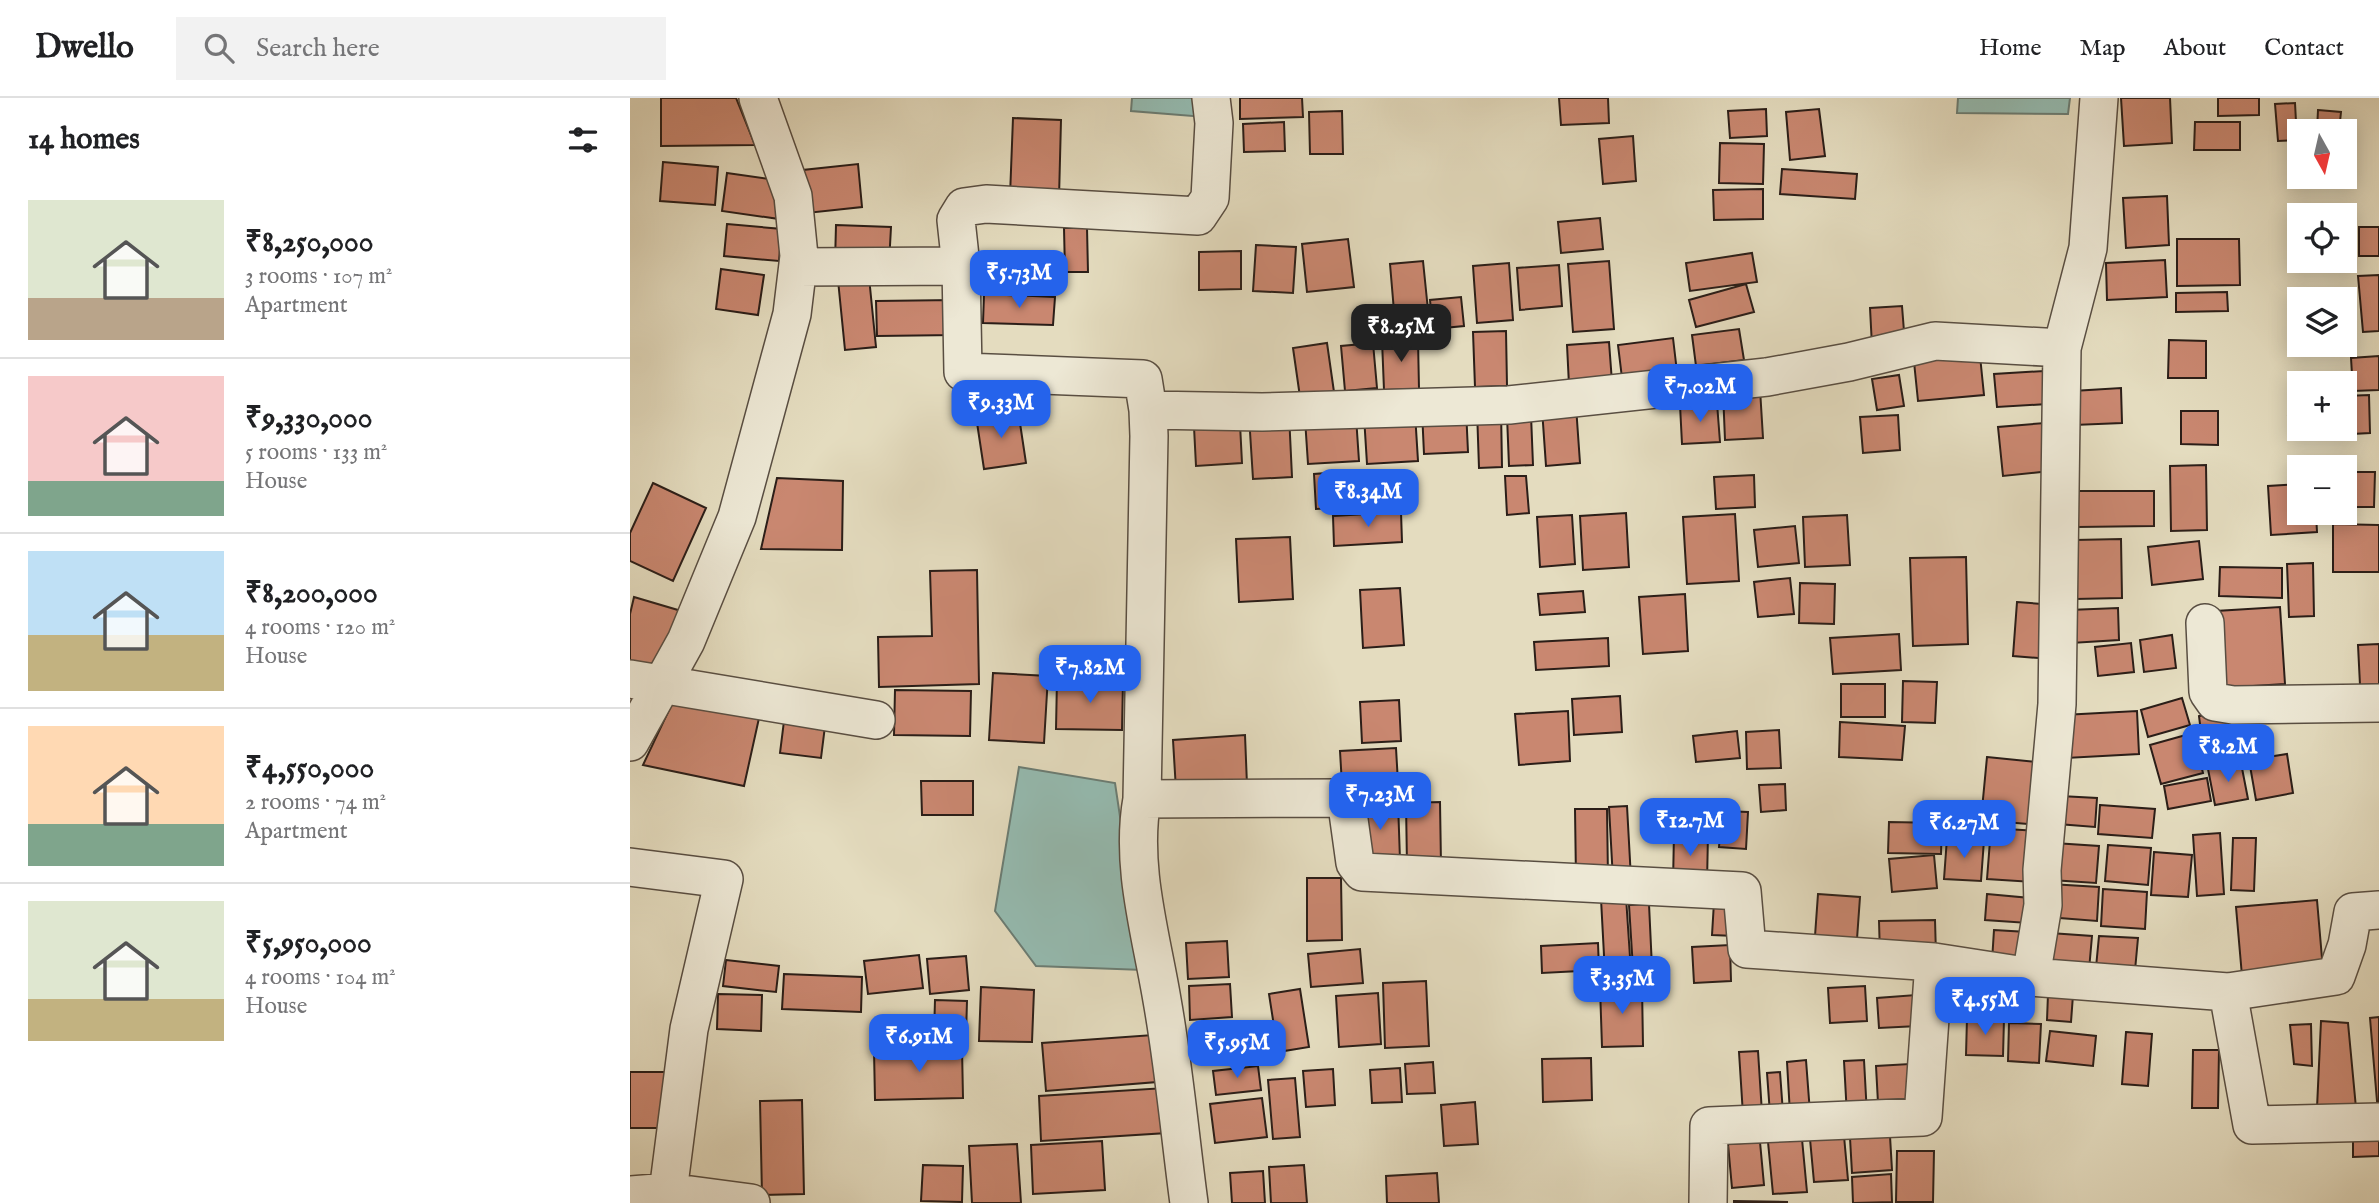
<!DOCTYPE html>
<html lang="en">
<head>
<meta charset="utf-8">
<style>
  body { margin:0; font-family:"IM FELL English",serif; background:#f2f2f2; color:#202124; height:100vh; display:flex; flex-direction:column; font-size:26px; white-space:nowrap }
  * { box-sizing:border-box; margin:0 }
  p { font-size:23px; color:#757577 }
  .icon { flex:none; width:38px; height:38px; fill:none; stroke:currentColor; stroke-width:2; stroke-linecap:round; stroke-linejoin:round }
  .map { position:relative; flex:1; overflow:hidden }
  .sheet { display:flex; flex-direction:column; background:#fff; width:630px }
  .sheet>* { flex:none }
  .needle { width:46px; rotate:172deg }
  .tools { position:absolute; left:1657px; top:21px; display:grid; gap:14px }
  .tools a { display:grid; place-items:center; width:70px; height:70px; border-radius:0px; background:#fff; box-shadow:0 4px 18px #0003; font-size:35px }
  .price { position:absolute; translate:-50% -60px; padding:0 16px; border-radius:14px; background:#2563eb; color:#fff; font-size:23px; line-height:46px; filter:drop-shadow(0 2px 4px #0008) }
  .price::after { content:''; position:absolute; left:50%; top:42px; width:21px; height:16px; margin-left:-10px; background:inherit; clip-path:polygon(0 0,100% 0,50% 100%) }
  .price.selected { background:#222; color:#fff }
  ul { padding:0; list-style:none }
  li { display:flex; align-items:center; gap:21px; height:175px; padding:0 28px }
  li+li { border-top:2px solid #e0e0e0 }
  li span { display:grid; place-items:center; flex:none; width:196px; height:140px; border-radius:0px; color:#555 }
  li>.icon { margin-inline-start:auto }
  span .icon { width:84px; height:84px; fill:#fffc; stroke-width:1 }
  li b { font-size:30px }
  h2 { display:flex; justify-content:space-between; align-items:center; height:84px; padding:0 28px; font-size:30px }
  header { display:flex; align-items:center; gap:42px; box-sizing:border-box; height:98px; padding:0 35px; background:#fff; border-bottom:2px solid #e0e0e0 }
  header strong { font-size:33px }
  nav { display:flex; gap:38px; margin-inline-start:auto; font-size:24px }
  .search { width:490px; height:63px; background:#f2f2f2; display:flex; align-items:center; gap:18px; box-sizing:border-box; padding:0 24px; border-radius:0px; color:#757577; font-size:26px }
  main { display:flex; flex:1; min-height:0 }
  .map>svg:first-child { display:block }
  .water { fill:#95bcb2; stroke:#6b7d74; stroke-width:2 }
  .building { fill:#c98770; stroke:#2b1e18; stroke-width:2 }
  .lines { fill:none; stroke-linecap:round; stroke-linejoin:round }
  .minor-casing { stroke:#594e42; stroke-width:40 }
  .minor { stroke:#ede8d5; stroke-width:37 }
</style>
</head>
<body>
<header>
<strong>Dwello</strong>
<div class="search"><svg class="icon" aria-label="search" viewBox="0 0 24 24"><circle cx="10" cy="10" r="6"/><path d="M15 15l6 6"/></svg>Search here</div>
<nav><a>Home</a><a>Map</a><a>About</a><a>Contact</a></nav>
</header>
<main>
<section class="sheet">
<h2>14 homes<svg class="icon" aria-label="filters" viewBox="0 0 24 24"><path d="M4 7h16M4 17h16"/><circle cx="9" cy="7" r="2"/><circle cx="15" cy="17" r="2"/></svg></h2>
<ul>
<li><span style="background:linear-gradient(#dfe7d0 70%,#b9a48a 0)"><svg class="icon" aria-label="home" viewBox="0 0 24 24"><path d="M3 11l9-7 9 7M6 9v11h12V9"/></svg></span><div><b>₹8,250,000</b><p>3 rooms · 107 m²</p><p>Apartment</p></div></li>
<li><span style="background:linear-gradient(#f6c9c9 75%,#7fa58c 0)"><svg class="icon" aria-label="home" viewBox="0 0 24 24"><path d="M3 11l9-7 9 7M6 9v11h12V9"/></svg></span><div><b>₹9,330,000</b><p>5 rooms · 133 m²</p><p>House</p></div></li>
<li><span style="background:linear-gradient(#bfe0f5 60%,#c2b280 0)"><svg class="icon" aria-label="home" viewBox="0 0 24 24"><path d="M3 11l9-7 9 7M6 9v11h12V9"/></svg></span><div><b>₹8,200,000</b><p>4 rooms · 120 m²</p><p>House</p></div></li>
<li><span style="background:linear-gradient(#ffd9b3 70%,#7fa58c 0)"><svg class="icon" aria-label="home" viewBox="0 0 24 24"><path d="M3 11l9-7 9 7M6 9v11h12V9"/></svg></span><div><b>₹4,550,000</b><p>2 rooms · 74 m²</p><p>Apartment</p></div></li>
<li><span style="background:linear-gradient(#dfe7d0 70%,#c2b280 0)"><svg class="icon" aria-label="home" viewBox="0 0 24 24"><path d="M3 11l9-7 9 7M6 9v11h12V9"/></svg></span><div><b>₹5,950,000</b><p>4 rooms · 104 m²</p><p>House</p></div></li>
</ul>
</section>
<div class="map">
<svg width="1749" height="1105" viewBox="0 0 1749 1105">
  <rect width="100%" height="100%" fill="#e4dcbf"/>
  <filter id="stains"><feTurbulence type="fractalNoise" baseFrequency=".00286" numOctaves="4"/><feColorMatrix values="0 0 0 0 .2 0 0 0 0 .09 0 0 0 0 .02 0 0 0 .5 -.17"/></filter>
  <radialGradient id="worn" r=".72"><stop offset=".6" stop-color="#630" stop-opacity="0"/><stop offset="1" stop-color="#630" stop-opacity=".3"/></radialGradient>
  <!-- water -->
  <path class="water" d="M502 0H576L575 19 501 13Z
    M1328 0H1440L1438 16 1327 15Z
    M389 669 485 685 513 872 406 868 365 813Z"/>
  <!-- building -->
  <path class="building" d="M31 0H106L125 47 31 48Z
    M610 0H672L673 19 610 21Z
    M929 0H978L979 25 931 27Z
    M1491 0H1540L1542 45 1494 48Z
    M1588 0H1629V17L1588 18Z
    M1665 5 1667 42 1648 43 1645 6Z
    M1136 11 1137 38 1100 40 1098 13Z
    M1189 11 1195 58 1160 62 1156 14Z
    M1688 12 1711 14 1709 33H1687Z
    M712 13 713 56H680L679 14Z
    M383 20 431 22 429 100 380 98Z
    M654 24 655 53 614 54 613 26Z
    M1565 24H1610V52H1564Z
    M1003 38 1006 83 973 86 969 41Z
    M1090 45 1134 46 1133 86 1089 85Z
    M33 64 88 69 85 107 30 103Z
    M228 66 232 109 177 115 173 72Z
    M1152 71 1227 76 1225 101 1150 96Z
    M97 75 154 83 149 121 92 113Z
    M1133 91V121L1084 122 1083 92Z
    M1537 98 1539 147 1496 150 1493 100Z
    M970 120 973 151 931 155 928 124Z
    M97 126 152 131 149 163 94 158Z
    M206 127 261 129 259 166 205 165Z
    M1729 129H1749V158H1729Z
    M434 130H457L458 174H435Z
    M718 141 724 189 677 194 672 146Z
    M1547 141H1609L1610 187 1547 188Z
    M626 147 666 149 663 195 623 193Z
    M611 153V191L569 192V154Z
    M1122 155 1127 184 1060 193 1056 165Z
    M1535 162 1537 199 1477 202 1476 165Z
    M793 163 799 222 765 225 760 166Z
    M979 163 984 231 943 234 938 166Z
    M879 165 883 222 847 225 843 168Z
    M929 167 932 208 890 212 887 170Z
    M91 171 134 177 128 217 86 211Z
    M1749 177V233L1733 234 1728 178Z
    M239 179 246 249 215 252 208 182Z
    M1116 186 1124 214 1066 229 1059 202Z
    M1597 194 1598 213 1546 214V195Z
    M354 196 425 199 423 227 353 225Z
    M831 199 834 228 803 231 800 202Z
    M325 202 326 237 247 238 246 203Z
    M1272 208 1275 246 1242 248 1240 210Z
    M1109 231 1114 262 1066 268 1062 237Z
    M876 233 877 288 845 289 843 234Z
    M1043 240 1047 274 992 280 988 247Z
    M788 241 789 291 754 292 752 242Z
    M1539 242 1576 243V280H1538Z
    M979 244 982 284 939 287 937 247Z
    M697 245 704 294 670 299 663 250Z
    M743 245 747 290 715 293 711 248Z
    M1349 248 1354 297 1288 303 1283 254Z
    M1749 258V292L1723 293 1721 260Z
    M1414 273 1417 306 1367 309 1364 276Z
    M1269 277 1274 308 1247 312 1242 281Z
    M1491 290 1492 325 1444 327 1443 293Z
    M1130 291 1133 340 1095 342 1093 293Z
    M1659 295H1670V317H1658Z
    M1739 297 1740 335 1703 337V331H1715V298Z
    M1087 305 1090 344 1052 346 1050 307Z
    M946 308 950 365 916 368 912 311Z
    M836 311 838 354 794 356 792 313Z
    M871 311 872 369 849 370 847 312Z
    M388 312 396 365 354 371 346 318Z
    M1551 313H1588V347L1551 346Z
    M785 315 788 363 737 366 734 318Z
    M659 316 662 379 623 381 619 318Z
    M901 317 903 367 879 368 877 318Z
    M1268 317 1270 352 1233 355 1230 319Z
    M726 319 729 363 678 366 675 321Z
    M1415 325 1420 373 1373 378 1368 329Z
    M610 326 612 365 566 368 564 329Z
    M1576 367 1577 432 1541 433 1540 368Z
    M736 372 738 408 686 411 684 376Z
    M1715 374H1745L1744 409H1715Z
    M1124 377 1125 409 1086 411 1084 379Z
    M875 378H896L899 415 877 417Z
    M147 380 213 383 212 452 131 451Z
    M23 385 76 410 43 483 0 463V435Z
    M1670 386V415H1686L1687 434 1641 437 1638 388Z
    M1447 393H1524V428L1447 429Z
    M771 414 772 444 704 448 703 418Z
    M996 415 999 469 953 472 950 418Z
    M1105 416 1109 483 1057 486 1053 419Z
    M942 417 945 466 910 469 907 419Z
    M1217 417 1220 467 1175 469 1173 419Z
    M1703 426 1749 427V474H1703Z
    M1165 428 1169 465 1128 469 1124 432Z
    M660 439 663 501 609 504 606 441Z
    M1491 441 1492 500 1445 501V442Z
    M1569 443 1573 481 1522 487 1518 449Z
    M1336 459 1338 546 1283 548 1280 460Z
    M1683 465 1684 518 1659 519 1657 466Z
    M1590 469 1652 470V500L1589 498Z
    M347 472 349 586 249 589 248 539 302 538 300 473Z
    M1160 480 1164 516 1128 519 1124 484Z
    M1170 485 1205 486 1204 526 1169 525Z
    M770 490 774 547 733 550 730 492Z
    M953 493 955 514 910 517 908 496Z
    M1055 496 1058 553 1013 556 1009 499Z
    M4 499 58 515 30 580 0 572V516Z
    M1387 504 1425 507 1421 561 1383 558Z
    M1650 509 1655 586 1591 590 1586 513Z
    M1488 510 1489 542 1441 545 1439 512Z
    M1269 536 1271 572 1203 576 1200 540Z
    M1542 537 1546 570 1514 574 1510 542Z
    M978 540 979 568 906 572 904 544Z
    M1501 545 1504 574 1468 578 1465 549Z
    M1749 546V586L1730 587 1728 547Z
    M363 575 418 578 414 645 359 642Z
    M427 581 493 582 492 632 426 631Z
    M1273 583 1307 584 1305 625 1272 624Z
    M1211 586H1255V619H1211Z
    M265 592 341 593 340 638 264 637Z
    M46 597 131 611 114 688 13 667Z
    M990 598 992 634 944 637 942 601Z
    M1552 600 1560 627 1518 639 1511 612Z
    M769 602 771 643 732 645 730 604Z
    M938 613 940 663 889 667 885 616Z
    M1507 613 1509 656 1436 660 1433 617Z
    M1604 613 1609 653 1574 658 1569 618Z
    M155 615 196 620 191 660 150 655Z
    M1210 624 1275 628 1272 662 1209 659Z
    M1149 632 1151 670 1117 671 1116 634Z
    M1107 633 1110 660 1066 664 1063 638Z
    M1563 635 1573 675 1531 686 1520 647Z
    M615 637 617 687 546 692 543 642Z
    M766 650 768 685 712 687 710 653Z
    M1657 656 1663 695 1626 702 1619 662Z
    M1357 659 1416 665 1409 727 1351 722Z
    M1611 665 1618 701 1585 707 1578 671Z
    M1577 680 1581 703 1538 711 1534 688Z
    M291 683H343V717H292Z
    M1155 686 1156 712 1131 714 1129 687Z
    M1430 698 1467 700 1465 729 1428 726Z
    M768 704 770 762 733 763 731 705Z
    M810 704 811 767 777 768 776 705Z
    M1470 707 1525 711 1522 740 1468 736Z
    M997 708 1001 781 983 782 979 709Z
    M945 711H977L978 780 946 781Z
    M1092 713 1118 714 1116 751 1089 749Z
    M1259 724 1312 725 1311 756 1258 755Z
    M1361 730 1406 733 1403 784 1357 781Z
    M1044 734 1078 735 1077 786H1043Z
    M1590 735 1594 796 1567 798 1563 737Z
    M1317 740 1354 742 1351 783 1314 781Z
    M1603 740H1626L1624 793 1601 792Z
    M1424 745 1469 748 1466 785 1421 782Z
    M1478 747 1521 750 1518 787 1475 783Z
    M1524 754 1562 757 1558 799 1521 797Z
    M1304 757 1307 790 1262 794 1259 761Z
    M677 780H711L712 842 677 843Z
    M1420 786 1469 789 1467 823 1417 819Z
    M1473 791 1517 794 1515 831 1471 828Z
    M1188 796 1230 799 1227 841 1185 838Z
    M1357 796 1400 800 1398 825 1355 822Z
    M996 799 1001 874 975 876 971 801Z
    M1687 802 1693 872 1612 878 1606 809Z
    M1084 804 1107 806 1105 838 1082 837Z
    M1019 806 1022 870 1003 871 999 807Z
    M1305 822 1306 857H1250L1249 823Z
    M1364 832 1397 834 1395 865 1362 863Z
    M1420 835 1462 838 1459 872 1418 869Z
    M1469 838 1508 840 1504 883 1465 880Z
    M597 843 599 879 558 881 556 845Z
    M968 845 969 872 912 875 911 848Z
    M1100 847 1101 883 1064 885 1062 849Z
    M730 851 733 885 681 889 678 856Z
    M289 857 293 890 238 896 234 863Z
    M336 858 339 892 300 896 297 861Z
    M96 862 149 868 146 894 93 888Z
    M154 876 232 879 231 914 152 911Z
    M796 883 799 948 755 950 753 885Z
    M600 886 602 919 560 922 559 888Z
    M1012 888 1013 948 972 949 970 889Z
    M1235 888 1237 923 1200 925 1198 890Z
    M351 889 404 892 402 944 349 943Z
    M670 891 679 949 648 954 639 896Z
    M748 895 751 946 709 949 706 898Z
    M88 896 132 897 131 933 87 931Z
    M1418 896 1443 897 1441 924 1417 922Z
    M1286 897 1288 928 1249 930 1247 900Z
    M305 902 337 903 336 937H304Z
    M1749 919V1003H1747L1740 920Z
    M1337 920 1374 921 1373 958 1336 957Z
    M1691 923 1718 925 1726 1010H1687Z
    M1379 925 1411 926 1409 965 1378 963Z
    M1681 926 1682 968 1664 966 1660 927Z
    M1420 933 1466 938 1463 968 1416 963Z
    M1496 934 1522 936 1518 988 1492 986Z
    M523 937 527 984 416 993 412 945Z
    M332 950 333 1000 245 1002 244 952Z
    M1563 952H1589L1588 1010H1562Z
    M1128 953 1132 1015 1113 1017 1109 954Z
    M961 960 962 1002 913 1004 912 961Z
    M1176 962 1180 1015 1160 1016 1157 964Z
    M1234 962 1237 1017 1217 1018 1214 963Z
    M803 964 805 995 777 996 775 966Z
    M1280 966 1282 1003 1248 1005 1246 968Z
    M628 968 631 992 586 997 583 973Z
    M770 970 772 1004 742 1005 740 972Z
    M703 971 705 1007 676 1009 673 973Z
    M0 974H37L38 1030H0Z
    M1150 974 1153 1015 1140 1016 1137 975Z
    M665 980 670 1039 643 1041 638 982Z
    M535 990 537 1035 411 1043 409 998Z
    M632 1000 637 1039 585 1045 580 1006Z
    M172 1002 174 1096 132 1097 130 1003Z
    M845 1004 848 1046 814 1048 811 1007Z
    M1723 1035H1749V1058L1723 1059Z
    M1214 1038 1218 1082 1184 1084 1180 1041Z
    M1260 1038 1262 1072 1222 1075 1220 1040Z
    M1172 1041 1177 1094 1143 1096 1138 1044Z
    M472 1043 475 1092 403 1096 401 1047Z
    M1130 1044 1134 1087 1102 1090 1098 1046Z
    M387 1046 391 1105H342L339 1048Z
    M1267 1053H1304L1303 1104H1266Z
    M293 1067 333 1068 332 1104 291 1103Z
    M674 1067 677 1105H641L639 1069Z
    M633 1073 635 1105H602L600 1075Z
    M807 1075 809 1105H757L756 1078Z
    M1261 1076 1262 1104 1223 1105 1222 1079Z
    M1104 1103 1157 1104V1105H1104Z"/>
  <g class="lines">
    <!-- minor casing -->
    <g class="minor-casing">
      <path id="minor" d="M331 168 333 274 513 281 518 312 519 338 512 701C500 768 521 836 532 902 544 969 550 1038 559 1105
        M168 169 331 168 326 122 334 109 356 106 568 118 580 100 584 25 581 0
        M518 312 632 314 879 307 1137 279 1219 264 1305 243 1432 250
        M1575 525 1578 594 1585 604 1603 607 1749 605
        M0 581 246 622
        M0 644 56 543 107 419 162 216 169 158 163 98 128 0
        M512 701 716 700 725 765 732 774 1112 793 1117 851 1304 864
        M0 769 94 781 59 931 38 1094
        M1401 879 1598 894 1622 1027 1749 1024
        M1598 894 1706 878 1717 847 1723 814 1749 812
        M0 1097 38 1094 121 1105
        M1078 1105 1079 1028 1293 1019 1304 864 1401 879 1413 807 1412 772 1427 606 1432 250 1458 150 1469 0"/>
    </g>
    <!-- minor -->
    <use href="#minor" class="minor"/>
  </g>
  <rect width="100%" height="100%" filter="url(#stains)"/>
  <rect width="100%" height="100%" fill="url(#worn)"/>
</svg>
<div class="tools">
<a><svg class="needle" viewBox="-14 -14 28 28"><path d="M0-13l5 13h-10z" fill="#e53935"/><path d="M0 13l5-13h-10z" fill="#757577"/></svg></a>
<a><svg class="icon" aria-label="locate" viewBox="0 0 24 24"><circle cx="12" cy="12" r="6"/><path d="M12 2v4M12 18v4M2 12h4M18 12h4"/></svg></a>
<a><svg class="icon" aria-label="layers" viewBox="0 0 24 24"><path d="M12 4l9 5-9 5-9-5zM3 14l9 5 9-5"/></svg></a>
<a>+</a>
<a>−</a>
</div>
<b class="price" style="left:389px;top:212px">₹5.73M</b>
<b class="price selected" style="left:771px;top:266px">₹8.25M</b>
<b class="price" style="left:1070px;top:326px">₹7.02M</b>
<b class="price" style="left:371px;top:342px">₹9.33M</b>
<b class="price" style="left:738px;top:431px">₹8.34M</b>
<b class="price" style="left:460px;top:607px">₹7.82M</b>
<b class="price" style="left:1598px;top:686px">₹8.2M</b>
<b class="price" style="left:750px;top:734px">₹7.23M</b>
<b class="price" style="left:1060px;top:760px">₹12.7M</b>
<b class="price" style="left:1334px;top:762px">₹6.27M</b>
<b class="price" style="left:992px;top:918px">₹3.35M</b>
<b class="price" style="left:1355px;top:939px">₹4.55M</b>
<b class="price" style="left:289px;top:976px">₹6.91M</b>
<b class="price" style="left:607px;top:982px">₹5.95M</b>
</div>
</main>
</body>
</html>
